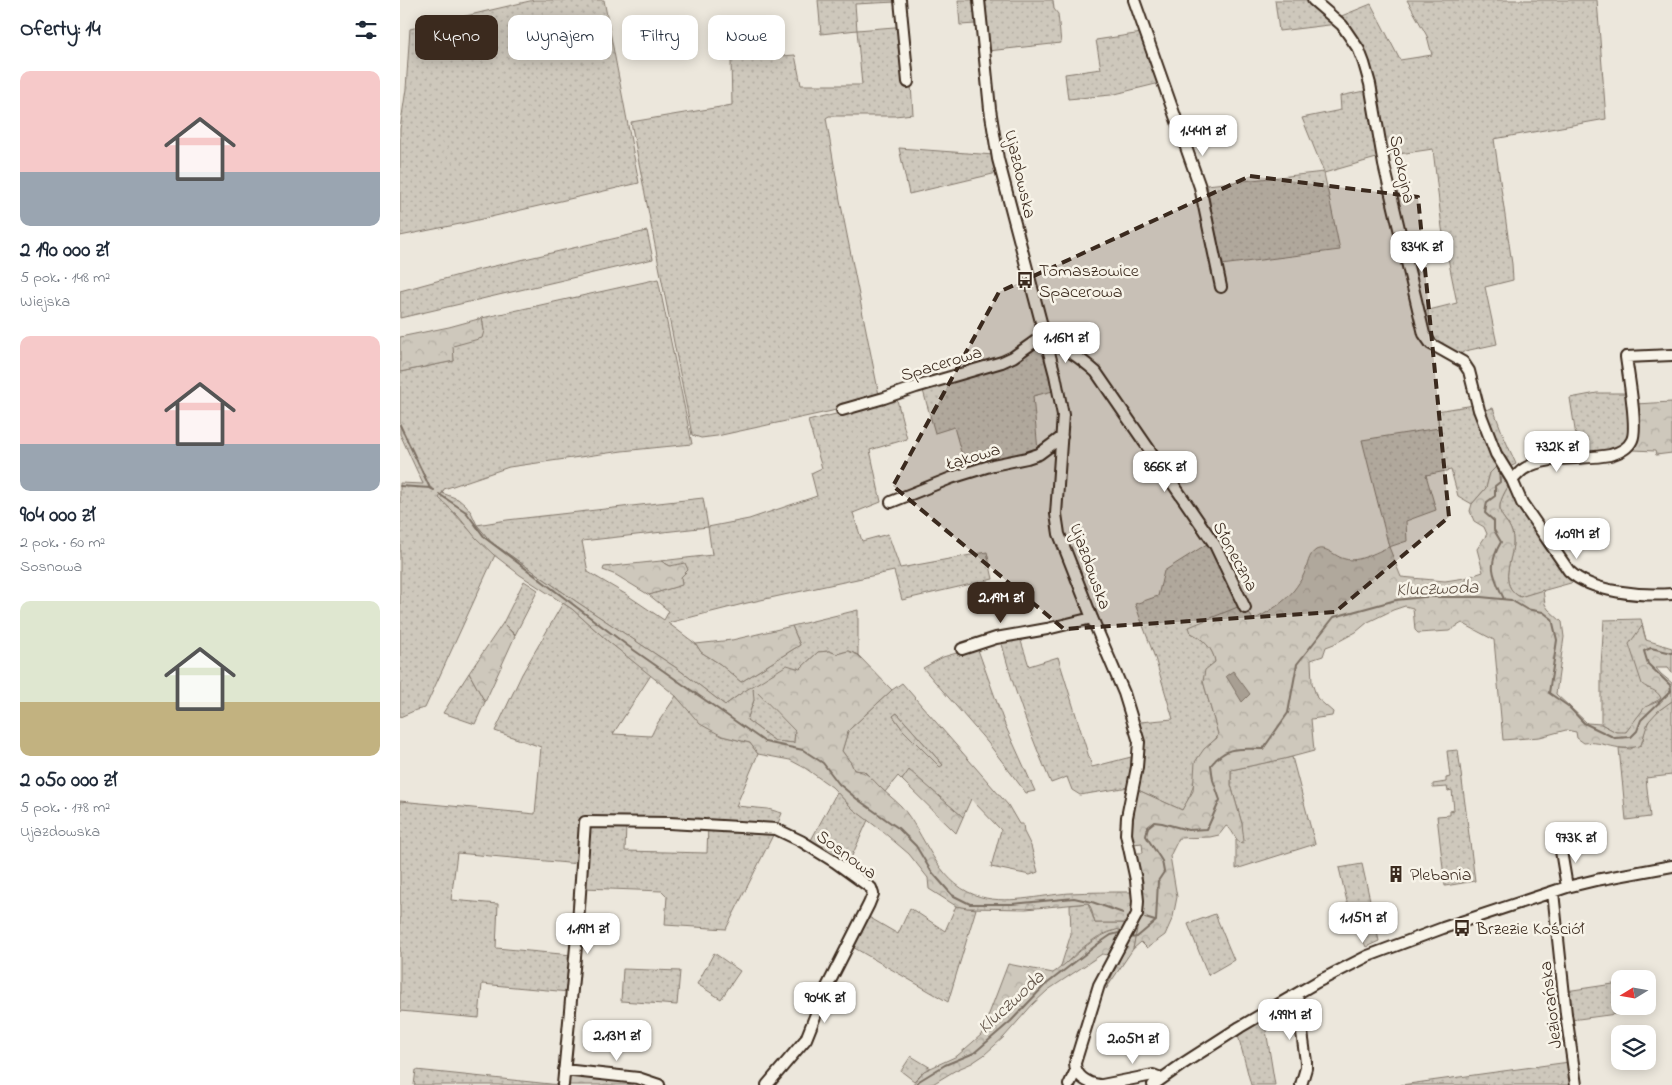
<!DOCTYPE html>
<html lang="pl">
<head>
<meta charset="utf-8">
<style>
  body { margin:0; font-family:"Indie Flower",sans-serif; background:#f6f6f7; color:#1f2937; height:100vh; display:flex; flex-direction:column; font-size:19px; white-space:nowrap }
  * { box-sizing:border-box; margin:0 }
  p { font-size:16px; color:#747a83 }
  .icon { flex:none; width:28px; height:28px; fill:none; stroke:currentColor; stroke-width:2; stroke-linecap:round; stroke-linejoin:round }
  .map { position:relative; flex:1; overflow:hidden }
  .sheet { display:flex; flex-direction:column; background:#fff; width:400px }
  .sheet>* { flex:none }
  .guide { position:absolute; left:15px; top:15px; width:475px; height:45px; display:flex; gap:10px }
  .needle { width:32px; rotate:259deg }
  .tools { position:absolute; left:1211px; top:970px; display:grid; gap:10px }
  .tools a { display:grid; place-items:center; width:45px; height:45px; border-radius:10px; background:#fff; box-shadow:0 2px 12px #0003; font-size:25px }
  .price { position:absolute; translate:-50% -42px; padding:0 11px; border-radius:10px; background:#fff; color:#222; font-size:16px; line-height:32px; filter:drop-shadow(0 1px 2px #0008) }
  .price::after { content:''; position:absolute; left:50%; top:30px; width:15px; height:11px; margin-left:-8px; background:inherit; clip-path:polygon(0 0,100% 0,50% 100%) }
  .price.current { background:#3b2a1e; color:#fff }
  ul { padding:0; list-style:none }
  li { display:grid; align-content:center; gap:10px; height:265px; padding:0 20px }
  li span { display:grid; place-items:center; height:155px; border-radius:10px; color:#555 }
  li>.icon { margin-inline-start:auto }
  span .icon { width:90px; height:90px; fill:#fffc; stroke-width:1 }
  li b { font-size:21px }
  h2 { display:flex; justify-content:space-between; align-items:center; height:60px; padding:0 20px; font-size:21px }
  .pill { padding:0 18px; border-radius:10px; background:#fff; box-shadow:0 2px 12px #0003; font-size:18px; line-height:45px }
  .pill.current { background:#3b2a1e; color:#fff }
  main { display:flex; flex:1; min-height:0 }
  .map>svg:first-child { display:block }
  .green { fill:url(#green-dots); stroke:#84796d; fill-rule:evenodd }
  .forest { fill:url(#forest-crowns); stroke:#84796d; fill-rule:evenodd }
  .water { fill:#a89f93; stroke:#7c7064 }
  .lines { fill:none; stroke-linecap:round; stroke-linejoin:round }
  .stream { stroke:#7c7064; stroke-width:2 }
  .minor-casing { stroke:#3b2a1e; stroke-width:14 }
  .minor { stroke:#f7f3e8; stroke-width:10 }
  .marked { fill:#3b2a1e; fill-opacity:0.2; stroke:#3b2a1e; stroke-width:4; stroke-dasharray:10 6; stroke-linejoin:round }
  .labels { text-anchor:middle; stroke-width:5; stroke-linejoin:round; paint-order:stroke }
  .street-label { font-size:18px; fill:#3b2a1e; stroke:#f7f3e8 }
  .poi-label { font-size:18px; fill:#3b2a1e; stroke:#f7f3e8; text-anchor:start }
  .water-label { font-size:19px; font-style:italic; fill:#615347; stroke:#f7f3e8 }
</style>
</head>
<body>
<main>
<section class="sheet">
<h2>Oferty: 14<svg class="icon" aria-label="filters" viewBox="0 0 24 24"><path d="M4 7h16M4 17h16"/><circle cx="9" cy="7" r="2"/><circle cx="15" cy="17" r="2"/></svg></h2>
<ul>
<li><span style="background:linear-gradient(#f6c9c9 65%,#9aa5b1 0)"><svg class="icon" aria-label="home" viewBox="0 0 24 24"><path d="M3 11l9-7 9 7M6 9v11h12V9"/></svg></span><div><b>2 190 000 zł</b><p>5 pok. · 148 m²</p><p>Wiejska</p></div></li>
<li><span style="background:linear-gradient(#f6c9c9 70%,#9aa5b1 0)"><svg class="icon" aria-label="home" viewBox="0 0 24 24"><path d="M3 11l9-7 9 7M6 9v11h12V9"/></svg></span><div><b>904 000 zł</b><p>2 pok. · 60 m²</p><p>Sosnowa</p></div></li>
<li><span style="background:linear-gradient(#dfe7d0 65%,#c2b280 0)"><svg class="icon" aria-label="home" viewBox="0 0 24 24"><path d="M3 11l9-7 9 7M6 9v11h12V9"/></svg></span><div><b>2 050 000 zł</b><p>5 pok. · 178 m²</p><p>Ujazdowska</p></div></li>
</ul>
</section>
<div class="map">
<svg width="1272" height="1085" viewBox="0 0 1272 1085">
  <defs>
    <pattern id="green-dots" width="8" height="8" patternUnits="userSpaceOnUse" patternTransform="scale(1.25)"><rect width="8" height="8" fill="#cec8bc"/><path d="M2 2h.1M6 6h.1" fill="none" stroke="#b2aca1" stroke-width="1.8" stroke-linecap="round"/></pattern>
    <pattern id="forest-crowns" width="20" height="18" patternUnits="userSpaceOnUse" patternTransform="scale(1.25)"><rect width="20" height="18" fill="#cec8bc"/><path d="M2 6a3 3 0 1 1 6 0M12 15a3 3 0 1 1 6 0" fill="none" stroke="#b2aca1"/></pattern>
  </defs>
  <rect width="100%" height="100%" fill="#ece7dc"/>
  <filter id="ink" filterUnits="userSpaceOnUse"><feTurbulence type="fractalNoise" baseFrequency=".02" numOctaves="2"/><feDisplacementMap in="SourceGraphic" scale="10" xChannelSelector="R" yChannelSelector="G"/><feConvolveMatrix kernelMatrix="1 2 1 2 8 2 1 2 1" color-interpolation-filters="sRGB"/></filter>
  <g filter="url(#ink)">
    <!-- green -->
    <path class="green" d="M134 0H204L239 183 60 224 0 236V129L6 89 10 29Z
      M418 0H496V2L455 4 457 30 507 26 513 114 495 116H429L426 118 440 200 479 395 473 399 432 411 317 436 301 438 292 435 231 122 332 105 331 60 395 55 401 85H462L457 30 421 34Z
      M558 0H575L576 24 560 25Z
      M583 0H653L654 9 658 14 661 43 588 51Z
      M875 0H911L937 24 879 31Z
      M1007 0H1197L1206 119 1094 139 1112 264 1113 280 1085 287 1097 344 1065 351 1059 355 1032 342 1021 312 1057 303 1042 228 1033 149 985 156C979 123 974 59 955 33 950 27 944 22 939 17L971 4 1000 60 1032 55 1027 36Z
      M742 33 760 83 711 95 668 99 665 74 701 69 696 40Z
      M969 90 980 157 924 173 940 250 821 265 807 185 924 172 902 118 941 110 940 96Z
      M499 148 594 155 597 173 509 194Z
      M247 231 253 259 0 318V291L77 270Z
      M258 279 292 444 222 451 109 467 44 489 40 498C58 517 75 537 95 555L25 708 16 710 0 717V483L23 484 0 434V372L54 361 52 346 84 331 82 318Z
      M641 341 653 391 633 396 638 451 566 470 554 427 535 433 522 387 603 363Z
      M1197 393H1227L1232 433 1221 449 1179 455 1170 398Z
      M496 396 507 439 470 450 481 502 453 513 462 541 488 534 500 568 587 552 593 579 502 600 494 571 347 603 268 623 296 644 301 652 320 664 341 682 400 645 392 626 458 610V655L448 651 437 654 429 651 418 652 400 669 394 743 375 741 347 720 354 700 343 692 325 705 278 669 177 602 91 542 77 525 107 520 303 498 308 527 349 519 417 496 411 473 422 468 408 421 440 413ZM308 527 312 555 261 561 270 566 288 570 281 577V585L249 595 269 611 264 620 227 595 188 572 182 541Z
      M1074 405 1100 468 1090 473 1086 488 1072 504 1058 496 1051 470 1026 475 1036 510 1006 521 1007 541 989 547 962 440 1039 428 1037 411Z
      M1093 408 1103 435 1116 464 1108 468 1081 411Z
      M1109 485 1124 512 1178 581 1120 597C1097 584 1113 561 1113 541 1113 514 1086 521 1109 485Z
      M810 542 845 604 791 633C802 638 814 649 815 662L806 670 803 681 818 734C816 742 807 744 804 751 794 772 796 790 782 810L738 790C743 764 745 749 740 722L773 719 755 658 735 604 758 596 764 571Z
      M124 581 138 590 115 635 103 623Z
      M163 603 172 609 209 642 251 675 213 734 251 736 257 724 276 696 287 708 322 736 350 743 358 754 336 806 368 809 382 813 375 831 326 929 265 925 267 896 262 891 184 888 189 827 226 825 225 851 307 853 308 824 185 820 179 864 57 853 51 900 98 904 96 948 172 955 169 992 82 984 79 1018 0 1011V801L135 814 141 747 95 731 122 674Z
      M1241 619 1246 640 1242 626 1247 688C1254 689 1258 691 1261 698 1257 702 1252 702 1248 706 1239 714 1234 727 1224 733L1216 732 1201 724V666L1204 620Z
      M619 635 629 666 658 657 692 767 731 757 729 787 680 795 672 790 667 777 651 783C631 736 613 689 601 640Z
      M577 647 605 725 635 791 626 793 588 743 523 668 543 657Z
      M69 673 85 702 75 724 43 713Z
      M502 683 608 805 619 824H623L624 832 631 846 638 872 630 875 591 867 601 830 571 799 563 817 509 771 502 780 498 776 485 792 464 771 454 770 451 763 442 751 448 731 451 728 492 690ZM497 713 543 765 503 730 493 716Z
      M1272 701V775L1246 778 1250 817 1226 820 1219 748 1231 749 1243 741C1246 718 1254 714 1272 701Z
      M1058 750 1075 881 1045 886 1037 816 1050 815V811L1054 810 1052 790 1048 791 1047 787 1033 788V784L1046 782V778L1050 777 1047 751Z
      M892 757 915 844 836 869V840L841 843 842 824 831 785V770Z
      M437 792 453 809 468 820 447 867 410 842Z
      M962 864 979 941 966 947 949 910 939 868Z
      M688 903 695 923H727L723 932C705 923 672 957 660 969L671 934 670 905Z
      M556 906 576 909 548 1002 451 946 467 916 498 934 510 908 545 931Z
      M740 914 733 949 706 989Z
      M815 914 834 960 808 975 788 924Z
      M314 953 340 971 321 999 297 984Z
      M223 969 280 971 277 1005 221 1001Z
      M1220 983V1006H1230L1231 1012 1171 1020 1166 991Z
      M864 1018 875 1085H851L838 1035Z
      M511 1056 531 1068 524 1071 514 1081 501 1071Z
      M1169 1062 1172 1085H1001Z
      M16 1070 160 1085H14Z"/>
    <!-- forest -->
    <path class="forest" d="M82 318 84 331 82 338 53 346 54 361 0 372V337L49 327Z
      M1272 402V453L1256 455 1255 451 1233 450 1236 429 1235 404Z
      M1095 468H1100L1109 485C1086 521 1113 514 1113 541 1113 561 1097 584 1120 597L1143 590 1145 604 1148 609 1162 622 1164 637 1156 694 1187 723 1201 724 1216 732H1226L1245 707 1259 701 1261 698C1257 689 1249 690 1242 684L1229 644 1242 626 1246 640 1272 648V673L1268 668H1256L1261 674 1272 683V701L1258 711 1248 722 1241 745C1219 754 1204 740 1184 743L1177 738 1176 732 1166 730 1140 737 1103 740 1094 640 1062 623 1049 631 1018 633 1015 630 1013 608 1005 606 993 610 968 622 956 632 934 644 926 647 923 656 911 660 912 683 917 698 933 712 932 716 911 719 914 751 884 759 831 770V785L842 824 844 841 841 843C834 839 833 829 826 826L819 835 810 837 779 838 770 856 777 897 773 917 765 935 747 948 741 942 733 949 740 914 743 881 734 853H743L742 843 733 844C731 825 734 808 738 790L782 810 793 791 795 762 804 749 817 738 818 734 803 681 805 670 815 662C814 649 802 638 791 633L789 627 845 604 853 620C867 613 884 603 894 590 897 586 902 579 904 574 908 565 908 555 916 550 926 545 935 557 945 559 958 563 976 552 989 547L1001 577 1045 581 1065 578 1083 572 1077 549 1087 534 1084 527 1074 521 1070 511 1072 504 1086 488 1090 473Z
      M42 493 58 499 65 505 71 512 77 525 91 542 177 602 278 669 325 705 343 692 387 665 400 669 418 652 429 651 437 654 448 651 458 655 492 690 451 728 448 731 442 751 451 763 454 770C468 772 471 778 481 788 487 794 495 800 501 806 526 835 536 881 575 895 605 906 640 895 670 893 690 892 711 892 731 892L733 909 727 923H695L691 908 688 903 626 909 567 908 556 906 529 889 528 878 509 854 482 831 453 809 432 787 405 768 390 760 358 754 350 743 322 736 300 724 276 696 209 642 172 609 120 575 94 555 76 538 58 516 39 498ZM353 688 395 731 394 743 375 741 347 720 354 700Z
      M261 561 270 566 285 563 288 570 281 577 282 585 249 595 216 575 203 570 204 567Z
      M103 623 115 636 85 702 69 673Z
      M392 626 400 645 341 682 320 664 301 652 296 644 332 640Z
      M497 713 543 765 540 767 503 730 493 716Z
      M509 770 563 817 556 833 502 780Z
      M719 929 720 937 708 955 702 954 648 990 633 1004 604 1037 584 1055 572 1063 556 1070 531 1085H512L524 1071 557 1056 581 1035 608 964 653 973C678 956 688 938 719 929Z
      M168 1073 233 1080 232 1085H167Z"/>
    <!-- water -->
    <path class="water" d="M833 671 850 694 842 702 826 676Z"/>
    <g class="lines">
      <!-- stream -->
      <path class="stream" d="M0 425 30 488
        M1095 462 1099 471 1100 482 1095 486V496L1087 502 1085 513 1094 521V530L1101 542C1087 566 1093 575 1104 599
        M0 486 30 488 34 490
        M39 494 66 512 85 538 97 547 228 646 365 742 403 750 423 763 439 784 457 799 498 828 516 846 531 871 552 895 570 904H612L674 898 692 902 723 913
        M745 918 755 921
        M730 938 737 937 756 921 758 881 764 872 762 861 746 836 748 827 754 822 762 823 788 830 807 829 820 800 813 780 811 765C827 745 839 749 863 749L888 713 897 664 934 617 996 600 1024 597H1081L1111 600 1126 609 1143 612 1152 619 1157 640 1149 693 1168 706 1184 723 1215 738 1231 737 1237 731 1241 720 1271 691 1270 685 1248 664 1244 651 1251 648 1272 653
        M516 1085 519 1081 545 1065 574 1053 611 1021 644 986 698 944 711 935 719 933"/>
      <!-- minor casing -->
      <g class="minor-casing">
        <path id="minor" d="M500 0 508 82
          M579 0 590 109 598 159 655 375 663 415 656 514 659 534 692 618 724 693 739 742 737 767 727 817 726 834 736 880 738 901 737 914 699 985 675 1063C675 1076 687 1083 699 1085
          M734 0 800 187 821 287
          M913 0 942 25 959 50 964 63 970 84 984 165 1024 334 1031 344 1063 362 1069 371 1079 410 1096 454 1112 480 1122 503 1169 571C1192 593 1242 596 1272 594
          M645 340C666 348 679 357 696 372L815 545 845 608
          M442 410 484 398 516 387 602 362 613 357 644 335
          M1112 480C1116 477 1119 472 1124 469 1146 455 1184 460 1210 455 1218 453 1228 449 1232 440 1238 428 1228 373 1226 357L1272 355
          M491 502 551 478 593 465 627 458 639 454 662 437
          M562 649 596 638 647 629 692 618
          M1160 845 1167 887
          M1153 892 1166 1014 1176 1085
          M897 995 906 1062V1068L901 1085
          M164 1070 238 1078 259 1085
          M163 1085 177 936 185 822 269 823 376 829 401 841 435 862 471 888 473 894 469 904 426 989 406 1039 367 1085
          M669 1085 676 1070
          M702 1085 753 1075 761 1078
          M753 1085 784 1063 840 1027 917 982 968 956 1043 928 1167 887 1196 880 1272 866"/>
      </g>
      <!-- minor -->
      <use href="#minor" class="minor"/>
    </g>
  </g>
  <!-- marked area -->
  <path class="marked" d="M850 176 1018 197 1049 517 935 612 664 629 493 486 599 292Z"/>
  <!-- icons -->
  <defs>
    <g id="bus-bare" transform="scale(1.35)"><path d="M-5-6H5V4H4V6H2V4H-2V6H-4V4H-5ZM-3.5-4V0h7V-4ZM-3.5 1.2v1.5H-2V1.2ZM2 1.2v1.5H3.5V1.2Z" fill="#3b2a1e" stroke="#f7f3e8" stroke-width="2.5" paint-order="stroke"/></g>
    <g id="building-bare" transform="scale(1.35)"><path d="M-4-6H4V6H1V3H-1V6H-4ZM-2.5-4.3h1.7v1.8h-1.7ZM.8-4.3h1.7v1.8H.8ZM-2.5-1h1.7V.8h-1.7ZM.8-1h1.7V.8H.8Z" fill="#3b2a1e" stroke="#f7f3e8" stroke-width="2.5" paint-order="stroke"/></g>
  </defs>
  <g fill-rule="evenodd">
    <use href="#bus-bare" x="625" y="280"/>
    <use href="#building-bare" x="996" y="874"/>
    <use href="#bus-bare" x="1062" y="928"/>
  </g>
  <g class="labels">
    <!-- street labels -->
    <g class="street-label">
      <text transform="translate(1003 169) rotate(78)" y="6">Spokojna</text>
      <text transform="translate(621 174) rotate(77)" y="6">Ujazdowska</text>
      <text transform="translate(541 363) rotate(-17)" y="6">Spacerowa</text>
      <text transform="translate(573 456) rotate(-17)" y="6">Łąkowa</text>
      <text transform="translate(836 556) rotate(62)" y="6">Słoneczna</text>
      <text transform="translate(691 566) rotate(70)" y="6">Ujazdowska</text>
      <text transform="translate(447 854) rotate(36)" y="6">Sosnowa</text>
      <text transform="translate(1150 1005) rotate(-97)" y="6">Jeziorańska</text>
    </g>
    <!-- poi labels -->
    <g class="poi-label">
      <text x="639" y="276">Tomaszowice<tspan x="639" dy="21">Spacerowa</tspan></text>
      <text x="1010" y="880">Plebania</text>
      <text x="1076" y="934">Brzezie Kościół</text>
    </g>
    <!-- water labels -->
    <g class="water-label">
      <text transform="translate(1037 587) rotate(-2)" y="7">Kluczwoda</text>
      <text transform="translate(610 1001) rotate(-43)" y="7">Kluczwoda</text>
    </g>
  </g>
</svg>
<div class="tools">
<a><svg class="needle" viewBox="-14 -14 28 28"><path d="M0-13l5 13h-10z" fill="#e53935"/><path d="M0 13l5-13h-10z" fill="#747a83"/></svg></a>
<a><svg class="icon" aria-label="layers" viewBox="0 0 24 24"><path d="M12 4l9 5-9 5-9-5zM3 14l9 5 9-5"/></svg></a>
</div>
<b class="price" style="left:803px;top:157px">1.44M zł</b>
<b class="price" style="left:1022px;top:273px">834K zł</b>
<b class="price" style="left:666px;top:364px">1.16M zł</b>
<b class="price" style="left:1157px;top:473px">732K zł</b>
<b class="price" style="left:765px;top:493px">866K zł</b>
<b class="price" style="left:1177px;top:560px">1.09M zł</b>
<b class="price current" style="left:601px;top:624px">2.19M zł</b>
<b class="price" style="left:1176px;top:864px">973K zł</b>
<b class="price" style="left:963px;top:944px">1.15M zł</b>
<b class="price" style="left:188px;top:955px">1.19M zł</b>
<b class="price" style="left:425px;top:1024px">904K zł</b>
<b class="price" style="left:890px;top:1041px">1.99M zł</b>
<b class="price" style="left:217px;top:1062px">2.13M zł</b>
<b class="price" style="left:733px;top:1065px">2.05M zł</b>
<div class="guide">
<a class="pill current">Kupno</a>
<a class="pill">Wynajem</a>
<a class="pill">Filtry</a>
<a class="pill">Nowe</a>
</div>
</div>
</main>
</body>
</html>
